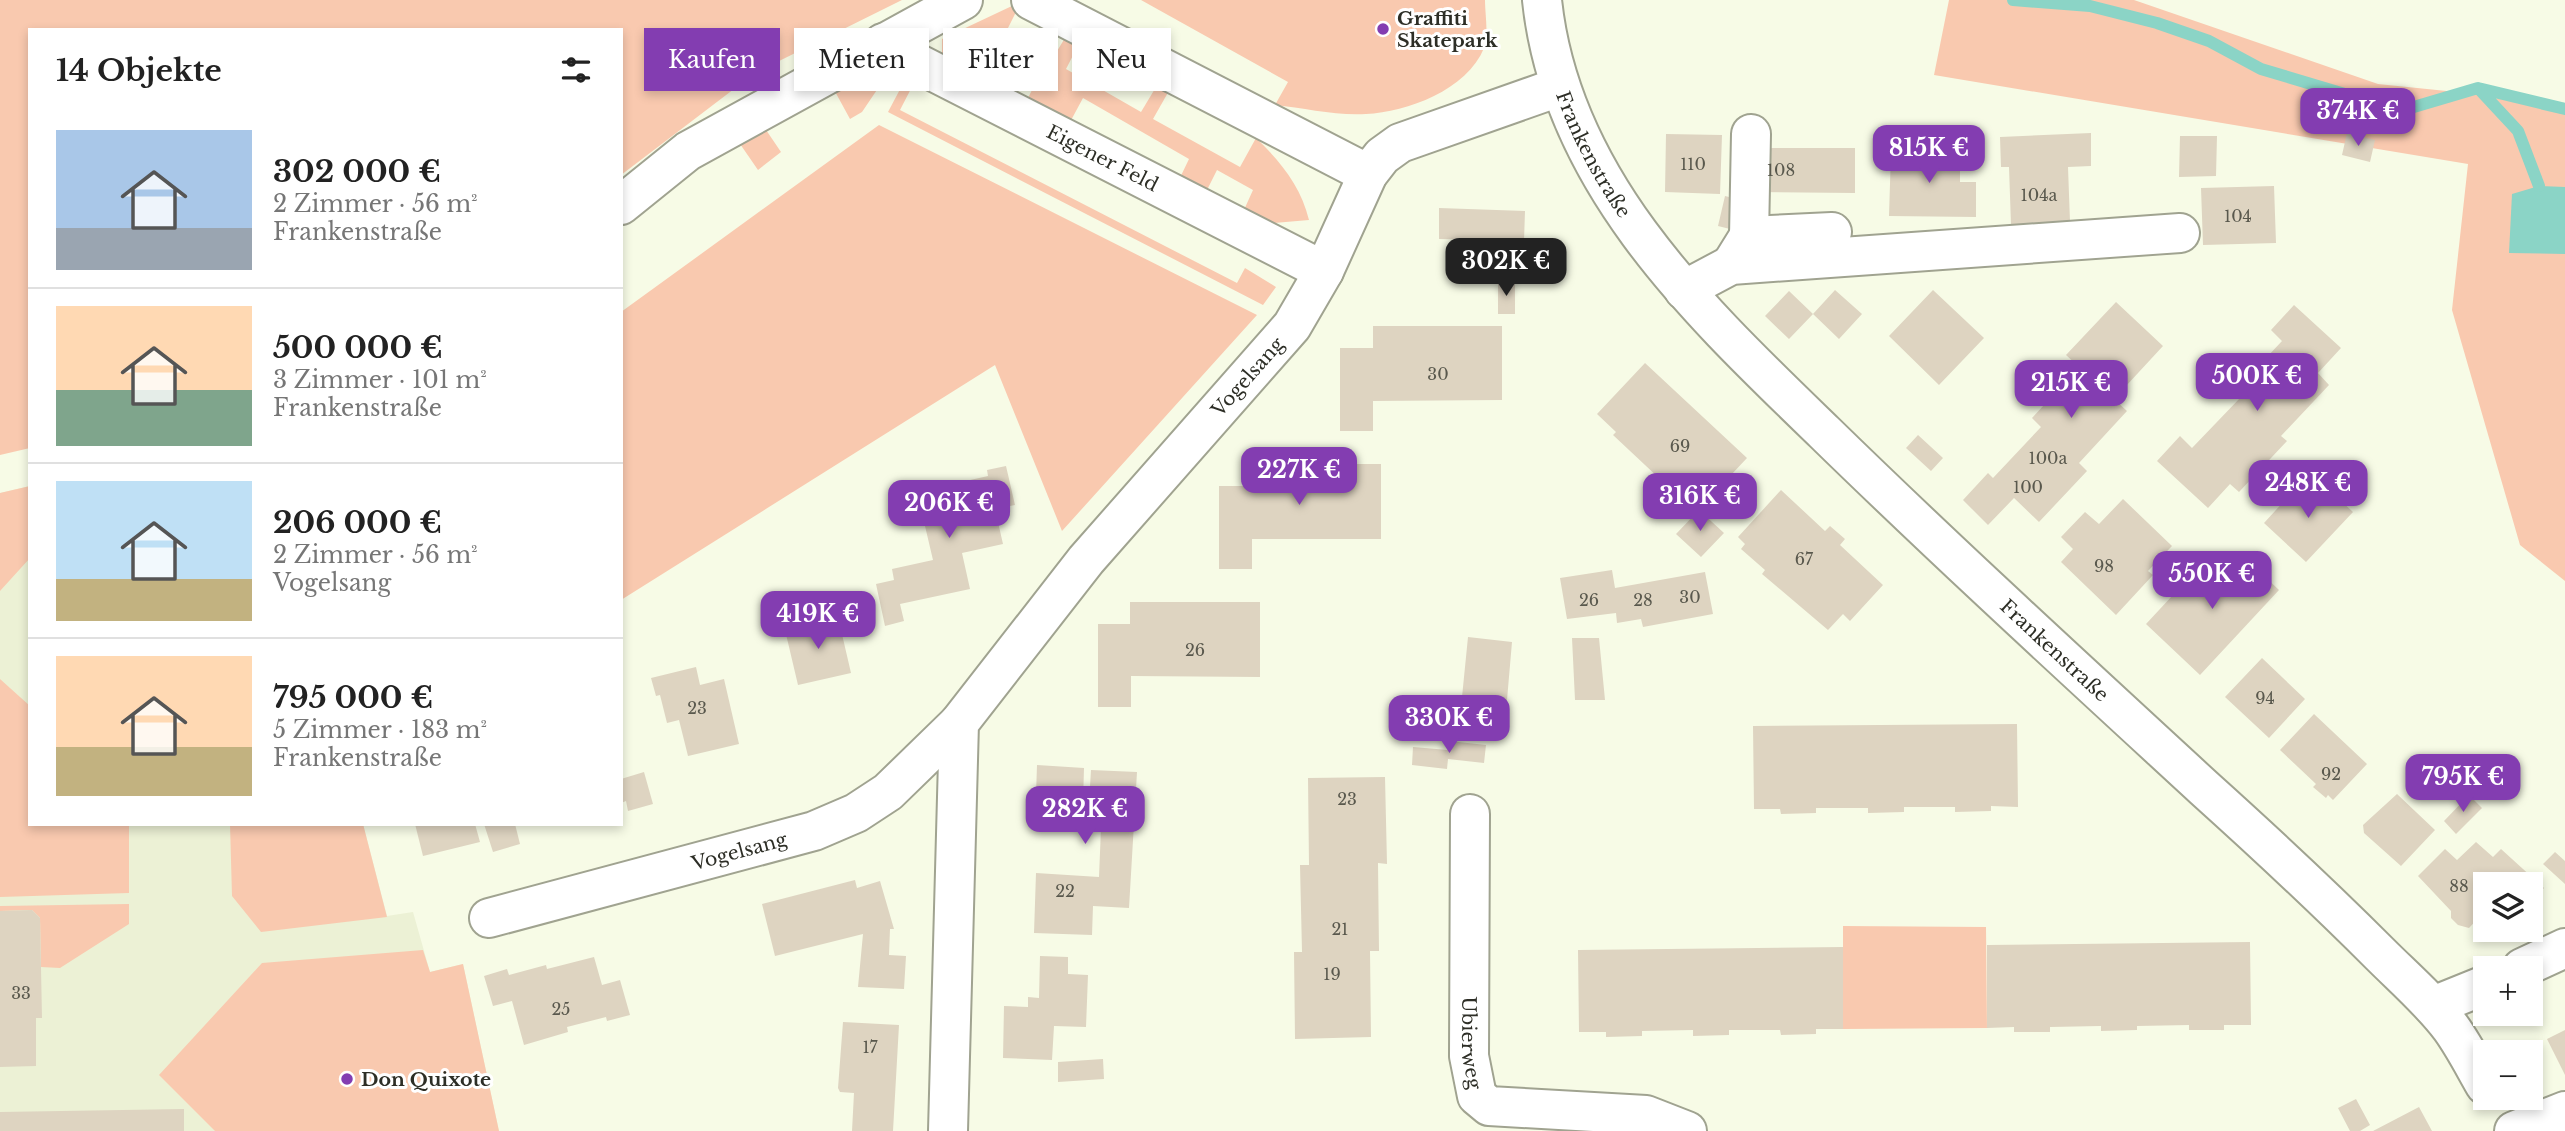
<!DOCTYPE html>
<html lang="de">
<head>
<meta charset="utf-8">
<style>
  body { margin:0; font-family:"Libre Baskerville",serif; background:#f6f6f6; color:#222; height:100vh; display:flex; flex-direction:column; font-size:26px; white-space:nowrap }
  * { box-sizing:border-box; margin:0 }
  p { font-size:23px; color:#767676 }
  .icon { flex:none; width:38px; height:38px; fill:none; stroke:currentColor; stroke-width:2; stroke-linecap:round; stroke-linejoin:round }
  .map { position:relative; flex:1; overflow:hidden }
  .sheet { position:absolute; left:28px; top:28px; width:595px; height:798px; display:flex; flex-direction:column; background:#fff; border-radius:0px; box-shadow:0 4px 10px #0003 }
  .sheet>* { flex:none }
  .hud { position:absolute; left:644px; top:28px; width:665px; height:63px; display:flex; gap:14px }
  .tools { position:absolute; left:2473px; top:872px; display:grid; gap:14px }
  .tools a { display:grid; place-items:center; width:70px; height:70px; border-radius:0px; background:#fff; box-shadow:0 4px 10px #0003; font-size:35px }
  .price { position:absolute; translate:-50% -60px; padding:0 16px; border-radius:14px; background:#833db1; color:#fff; font-size:23px; line-height:46px; filter:drop-shadow(0 2px 4px #0008) }
  .price::after { content:''; position:absolute; left:50%; top:42px; width:21px; height:16px; margin-left:-10px; background:inherit; clip-path:polygon(0 0,100% 0,50% 100%) }
  .price.selected { background:#222; color:#fff }
  ul { padding:0; list-style:none }
  li { display:flex; align-items:center; gap:21px; height:175px; padding:0 28px }
  li+li { border-top:2px solid #e0e0e0 }
  li span { display:grid; place-items:center; flex:none; width:196px; height:140px; border-radius:0px; color:#555 }
  li>.icon { margin-inline-start:auto }
  span .icon { width:84px; height:84px; fill:#fffc; stroke-width:1 }
  li b { font-size:30px }
  h2 { display:flex; justify-content:space-between; align-items:center; height:84px; padding:0 28px; font-size:30px }
  .chip { padding:0 24px; border-radius:0px; background:#fff; box-shadow:0 4px 10px #0003; font-size:24px; line-height:63px }
  .chip.selected { background:#833db1; color:#fff }
  .map>svg:first-child { display:block }
  .built { fill:#ecf1d5 }
  .green { fill:#f9c9af }
  .water { fill:#8bd4c6 }
  .lines { fill:none; stroke-linecap:round; stroke-linejoin:round }
  .stream { stroke:#8bd4c6; stroke-width:12 }
  .building { fill:#ded4c1 }
  .minor-casing { stroke:#a0a390; stroke-width:42 }
  .minor { stroke:#fff; stroke-width:38 }
  .poi-dot { fill:#833db1; stroke:#fff; stroke-width:2.5 }
  .labels { text-anchor:middle; stroke-width:6; stroke-linejoin:round; paint-order:stroke }
  .number-label { font-size:16px; fill:#59584d }
  .poi-label { font-size:19px; font-weight:bold; fill:#2d2e26; stroke:#fff; text-anchor:start }
  .street-label { font-size:19px; fill:#2d2e26; stroke:#fff }
</style>
</head>
<body>
<div class="map">
<svg width="2565" height="1131" viewBox="0 0 2565 1131">
  <rect width="100%" height="100%" fill="#f7fbe6"/>
  <!-- built -->
  <path class="built" d="M30 486V824H363L387 916 413 912 430 972 463 964 499 1131H0V493Z"/>
  <!-- green -->
  <path class="green" d="M0 0H902L755 73 621 175V30H30V448L0 455Z
    M1141 0H1485C1485 14 1489 36 1484 48 1467 90 1407 112 1366 114 1337 116 1304 108 1275 105L1288 82Z
    M1949 0H2134L2378 84 2565 103V581L2520 545 2452 310 2468 164 1934 75Z
    M1014 5 1018 8 1004 36 1051 61 1068 33 1081 40 1066 69 1141 112 1159 82 1170 89 1153 119 1240 167 1256 138C1280 161 1301 186 1309 220L1274 223 1250 217 1239 221 1253 190 1217 170 1203 198 1177 184 1189 159 1083 98 1069 124 1026 102 1040 74 971 35 955 63 942 56V39Z
    M858 74 887 75 862 112 850 119 832 86Z
    M906 78 915 81 900 110 1237 283 1245 268 1276 287 1263 305 888 112Z
    M762 124 781 152 758 170 738 141Z
    M879 125 1257 315 1062 531 995 365 621 600V312Z
    M30 486V558L0 591V493Z
    M0 679 30 706V824H129V893L0 897Z
    M230 824H363L387 917 261 932 232 896Z
    M129 904V924L60 968 41 967 40 918 32 910 0 911V906Z
    M1843 926 1986 927 1987 1028 1843 1029Z
    M423 950 430 972 463 964 499 1131H215L159 1075 262 963Z"/>
  <!-- water -->
  <path class="water" d="M2539 186 2565 187V254L2509 253 2512 194Z"/>
  <g class="lines">
    <!-- stream -->
    <path class="stream" d="M2013 0 2090 6 2157 23 2209 41 2261 69 2378 104 2407 109 2478 88 2565 109
      M2478 88 2518 131 2539 186"/>
  </g>
  <!-- building -->
  <path class="building" d="M2091 133V166L2068 167 2070 222 2011 225 2009 167H2001L2000 137Z
    M2347 133 2375 140 2370 162 2342 155Z
    M1666 134 1722 135 1720 194 1665 192Z
    M2180 136H2217L2216 176 2179 177Z
    M1901 147H1915L1920 153H1931L1936 148H1951L1955 154 1960 153V182H1976V217L1889 216 1891 152Z
    M1757 148H1855V193L1757 192Z
    M2274 186 2276 243 2203 245 2201 188Z
    M1725 196 1741 200 1734 230 1718 226Z
    M1439 208 1525 211 1524 241 1439 239Z
    M1498 282H1515V314H1498Z
    M1835 290 1862 314 1839 339 1813 314Z
    M1933 290 1984 338 1939 385 1889 336Z
    M1789 291 1813 314 1789 339 1765 316Z
    M2116 302 2163 346 2114 399 2127 411 2079 463 2087 471 2039 522 2014 498 1988 525 1963 500 1988 473 1993 478 2041 427 2032 418 2079 367 2066 355Z
    M2294 305 2341 348 2318 373 2329 385 2281 436 2287 441 2239 492 2230 484 2208 508 2157 461 2180 436 2192 448 2240 398 2234 392 2282 341 2271 330Z
    M1373 326H1502V400L1373 401V431H1340V348H1373Z
    M1645 363 1747 458 1699 509 1680 492 1677 495 1613 435 1616 432 1597 414Z
    M1918 435 1943 458 1931 471 1906 448Z
    M1251 464H1381V539H1252V569H1219V486H1252Z
    M1006 466 1015 505 995 509 1003 544 962 553 970 589 900 604 904 621 885 626 876 584 894 580 892 569 933 560 917 492 988 476 987 470Z
    M2322 483 2353 512 2306 562 2264 523 2297 487 2308 497Z
    M1781 490 1825 531 1830 526 1845 539 1840 545 1883 585 1850 621 1843 614 1828 630 1762 574 1765 570 1741 549 1745 544 1738 537Z
    M2123 499 2172 546 2148 571 2153 575 2116 615 2061 562 2073 549 2061 537 2085 512 2099 524Z
    M1699 510 1724 533 1701 557 1676 534Z
    M2238 551 2279 590 2200 675 2146 624 2199 567 2212 579Z
    M1612 570 1615 588 1705 572 1713 614 1643 627 1641 619 1617 623 1616 613 1567 619 1560 578Z
    M1130 602H1260V677L1131 676V707H1098V624H1130Z
    M838 617 851 673 798 685 785 630Z
    M1468 637 1512 642 1505 723 1460 717Z
    M1572 638H1599L1605 700H1575Z
    M2262 658 2305 699 2269 738 2225 697Z
    M696 667 700 685 724 679 739 744 688 756 679 720 667 723 660 695 656 696 651 678Z
    M2314 714 2367 764 2333 800 2328 795 2326 798 2313 787 2316 784 2280 750Z
    M2017 724 2018 807 1991 806V811L1955 812V807H1904V812L1868 813V808H1816V813L1781 814 1780 809H1754L1753 726Z
    M1449 741 1486 745 1484 763 1448 759 1447 769 1412 765 1413 747 1448 750Z
    M1037 765 1084 768 1083 802 1089 803 1091 770 1137 772 1129 908 1093 906 1092 935 1034 933 1036 873 1099 877 1101 828 1035 825Z
    M644 772 653 804 628 811 626 801 621 803V779Z
    M1385 777 1387 864 1378 863 1379 951H1370L1371 1037 1295 1039 1294 952H1302L1300 865H1309L1308 778Z
    M2397 794 2435 830 2401 866 2364 833 2363 825Z
    M2469 795 2482 808 2456 834 2444 821Z
    M415 824H475L480 842 423 856Z
    M484 824H515L520 844 493 852Z
    M2476 842 2493 857 2501 849 2544 888 2530 902V884H2485V911L2469 928 2458 925 2451 918V911L2418 876 2445 849 2457 860Z
    M2555 852 2565 861V884L2543 864Z
    M855 880 857 888 880 881 894 929H890L889 955 906 956 904 989 858 987 863 934 775 956 762 904Z
    M32 910 40 918 42 1018H36V1066L0 1067V911Z
    M2250 942 2251 1025H2224V1030H2189V1025L2137 1026V1030L2101 1031V1026L2050 1027V1032H2014V1027L1987 1028V945Z
    M1843 947V1029H1816V1034L1781 1035 1780 1030H1729V1035L1693 1036V1030L1642 1031V1036L1606 1037V1032H1579L1578 950Z
    M1040 956 1068 957V974L1088 975 1086 1027 1054 1026 1052 1060 1003 1058 1004 1006 1028 1007V997L1039 998Z
    M594 957 602 985 620 980 630 1015 607 1021 606 1017 567 1027 568 1032 524 1045 512 1001 493 1006 484 976 507 969 509 975 546 965 547 969Z
    M843 1022 899 1025 893 1131H852L854 1093 840 1092 838 1088Z
    M2565 1030V1075L2547 1039Z
    M1103 1059 1104 1079 1058 1082V1062Z
    M2356 1099 2370 1125 2360 1131H2350L2338 1108Z
    M2419 1107 2432 1131H2373Z
    M184 1109V1131H0V1112Z"/>
  <g class="lines">
    <!-- minor casing -->
    <g class="minor-casing">
      <g id="minor">
        <path d="M1031 0 1368 174"/>
        <path id="s1" d="M1542 0C1561 182 1699 311 1824 432 1948 553 2076 670 2204 788 2264 842 2323 897 2380 954 2404 978 2431 1001 2451 1028 2464 1046 2474 1066 2485 1085"/>
        <path id="s2" d="M883 43 907 58 1324 271"/>
        <path d="M621 205 688 151 963 0"/>
        <path d="M1749 236 1751 134"/>
        <path d="M1731 265 1749 236 1832 232"/>
        <path d="M1684 290 1731 265 2180 233"/>
        <path id="s3" d="M1470 814 1469 1056 1477 1096 1489 1106 1646 1115 1687 1131"/>
        <path id="s4" d="M489 918 814 831 856 813 888 792 959 723"/>
        <path d="M2522 968 2565 948"/>
        <path d="M2433 1006 2485 985"/>
        <path id="s5" d="M948 1131 959 723 1086 560 1292 326 1324 271 1368 174 1382 156 1400 143 1559 87"/>
        <path d="M2514 1131 2565 1111"/>
      </g>
    </g>
    <!-- minor -->
    <use href="#minor" class="minor"/>
  </g>
  <!-- markers -->
  <g class="poi-dot">
    <circle cx="1383" cy="29" r="7"/>
    <circle cx="347" cy="1079" r="7"/>
  </g>
  <g class="labels">
    <!-- number labels -->
    <g class="number-label">
      <text x="1693" y="170">110</text>
      <text x="1781" y="176">108</text>
      <text x="2039" y="201">104a</text>
      <text x="2238" y="222">104</text>
      <text x="1438" y="380">30</text>
      <text x="1680" y="452">69</text>
      <text x="2048" y="464">100a</text>
      <text x="2028" y="493">100</text>
      <text x="1804" y="565">67</text>
      <text x="2104" y="572">98</text>
      <text x="1690" y="603">30</text>
      <text x="1589" y="606">26</text>
      <text x="1643" y="606">28</text>
      <text x="1195" y="656">26</text>
      <text x="2265" y="704">94</text>
      <text x="697" y="714">23</text>
      <text x="2331" y="780">92</text>
      <text x="1347" y="805">23</text>
      <text x="2459" y="892">88</text>
      <text x="1065" y="897">22</text>
      <text x="1340" y="935">21</text>
      <text x="1332" y="980">19</text>
      <text x="21" y="999">33</text>
      <text x="561" y="1015">25</text>
      <text x="870" y="1053">17</text>
    </g>
    <!-- poi labels -->
    <g class="poi-label">
      <text x="1397" y="25">Graffiti<tspan x="1397" dy="22">Skatepark</tspan></text>
      <text x="361" y="1086">Don Quixote</text>
    </g>
    <!-- street labels -->
    <g class="street-label">
      <text dy="7" stroke="none"><textPath href="#s1" startOffset="164">Frankenstraße</textPath></text>
      <text dy="7" stroke="none"><textPath href="#s2" startOffset="248">Eigener Feld</textPath></text>
      <text dy="7" stroke="none"><textPath href="#s5" startOffset="859">Vogelsang</textPath></text>
      <text dy="7" stroke="none"><textPath href="#s1" startOffset="845">Frankenstraße</textPath></text>
      <text dy="7" stroke="none"><textPath href="#s4" startOffset="259">Vogelsang</textPath></text>
      <text dy="7" stroke="none"><textPath href="#s3" startOffset="229">Ubierweg</textPath></text>
    </g>
  </g>
</svg>
<div class="tools">
<a><svg class="icon" aria-label="layers" viewBox="0 0 24 24"><path d="M12 4l9 5-9 5-9-5zM3 14l9 5 9-5"/></svg></a>
<a>+</a>
<a>−</a>
</div>
<b class="price" style="left:2358px;top:148px">374K €</b>
<b class="price" style="left:1929px;top:185px">815K €</b>
<b class="price selected" style="left:1506px;top:298px">302K €</b>
<b class="price" style="left:2257px;top:413px">500K €</b>
<b class="price" style="left:2071px;top:420px">215K €</b>
<b class="price" style="left:1299px;top:507px">227K €</b>
<b class="price" style="left:2308px;top:520px">248K €</b>
<b class="price" style="left:1700px;top:533px">316K €</b>
<b class="price" style="left:949px;top:540px">206K €</b>
<b class="price" style="left:2212px;top:611px">550K €</b>
<b class="price" style="left:818px;top:651px">419K €</b>
<b class="price" style="left:1449px;top:755px">330K €</b>
<b class="price" style="left:2463px;top:814px">795K €</b>
<b class="price" style="left:1085px;top:846px">282K €</b>
<div class="hud">
<a class="chip selected">Kaufen</a>
<a class="chip">Mieten</a>
<a class="chip">Filter</a>
<a class="chip">Neu</a>
</div>
<section class="sheet">
<h2>14 Objekte<svg class="icon" aria-label="filters" viewBox="0 0 24 24"><path d="M4 7h16M4 17h16"/><circle cx="9" cy="7" r="2"/><circle cx="15" cy="17" r="2"/></svg></h2>
<ul>
<li><span style="background:linear-gradient(#a9c7e8 70%,#9aa5b1 0)"><svg class="icon" aria-label="home" viewBox="0 0 24 24"><path d="M3 11l9-7 9 7M6 9v11h12V9"/></svg></span><div><b>302 000 €</b><p>2 Zimmer · 56 m²</p><p>Frankenstraße</p></div></li>
<li><span style="background:linear-gradient(#ffd9b3 60%,#7fa58c 0)"><svg class="icon" aria-label="home" viewBox="0 0 24 24"><path d="M3 11l9-7 9 7M6 9v11h12V9"/></svg></span><div><b>500 000 €</b><p>3 Zimmer · 101 m²</p><p>Frankenstraße</p></div></li>
<li><span style="background:linear-gradient(#bfe0f5 70%,#c2b280 0)"><svg class="icon" aria-label="home" viewBox="0 0 24 24"><path d="M3 11l9-7 9 7M6 9v11h12V9"/></svg></span><div><b>206 000 €</b><p>2 Zimmer · 56 m²</p><p>Vogelsang</p></div></li>
<li><span style="background:linear-gradient(#ffd9b3 65%,#c2b280 0)"><svg class="icon" aria-label="home" viewBox="0 0 24 24"><path d="M3 11l9-7 9 7M6 9v11h12V9"/></svg></span><div><b>795 000 €</b><p>5 Zimmer · 183 m²</p><p>Frankenstraße</p></div></li>
</ul>
</section>
</div>
</body>
</html>
